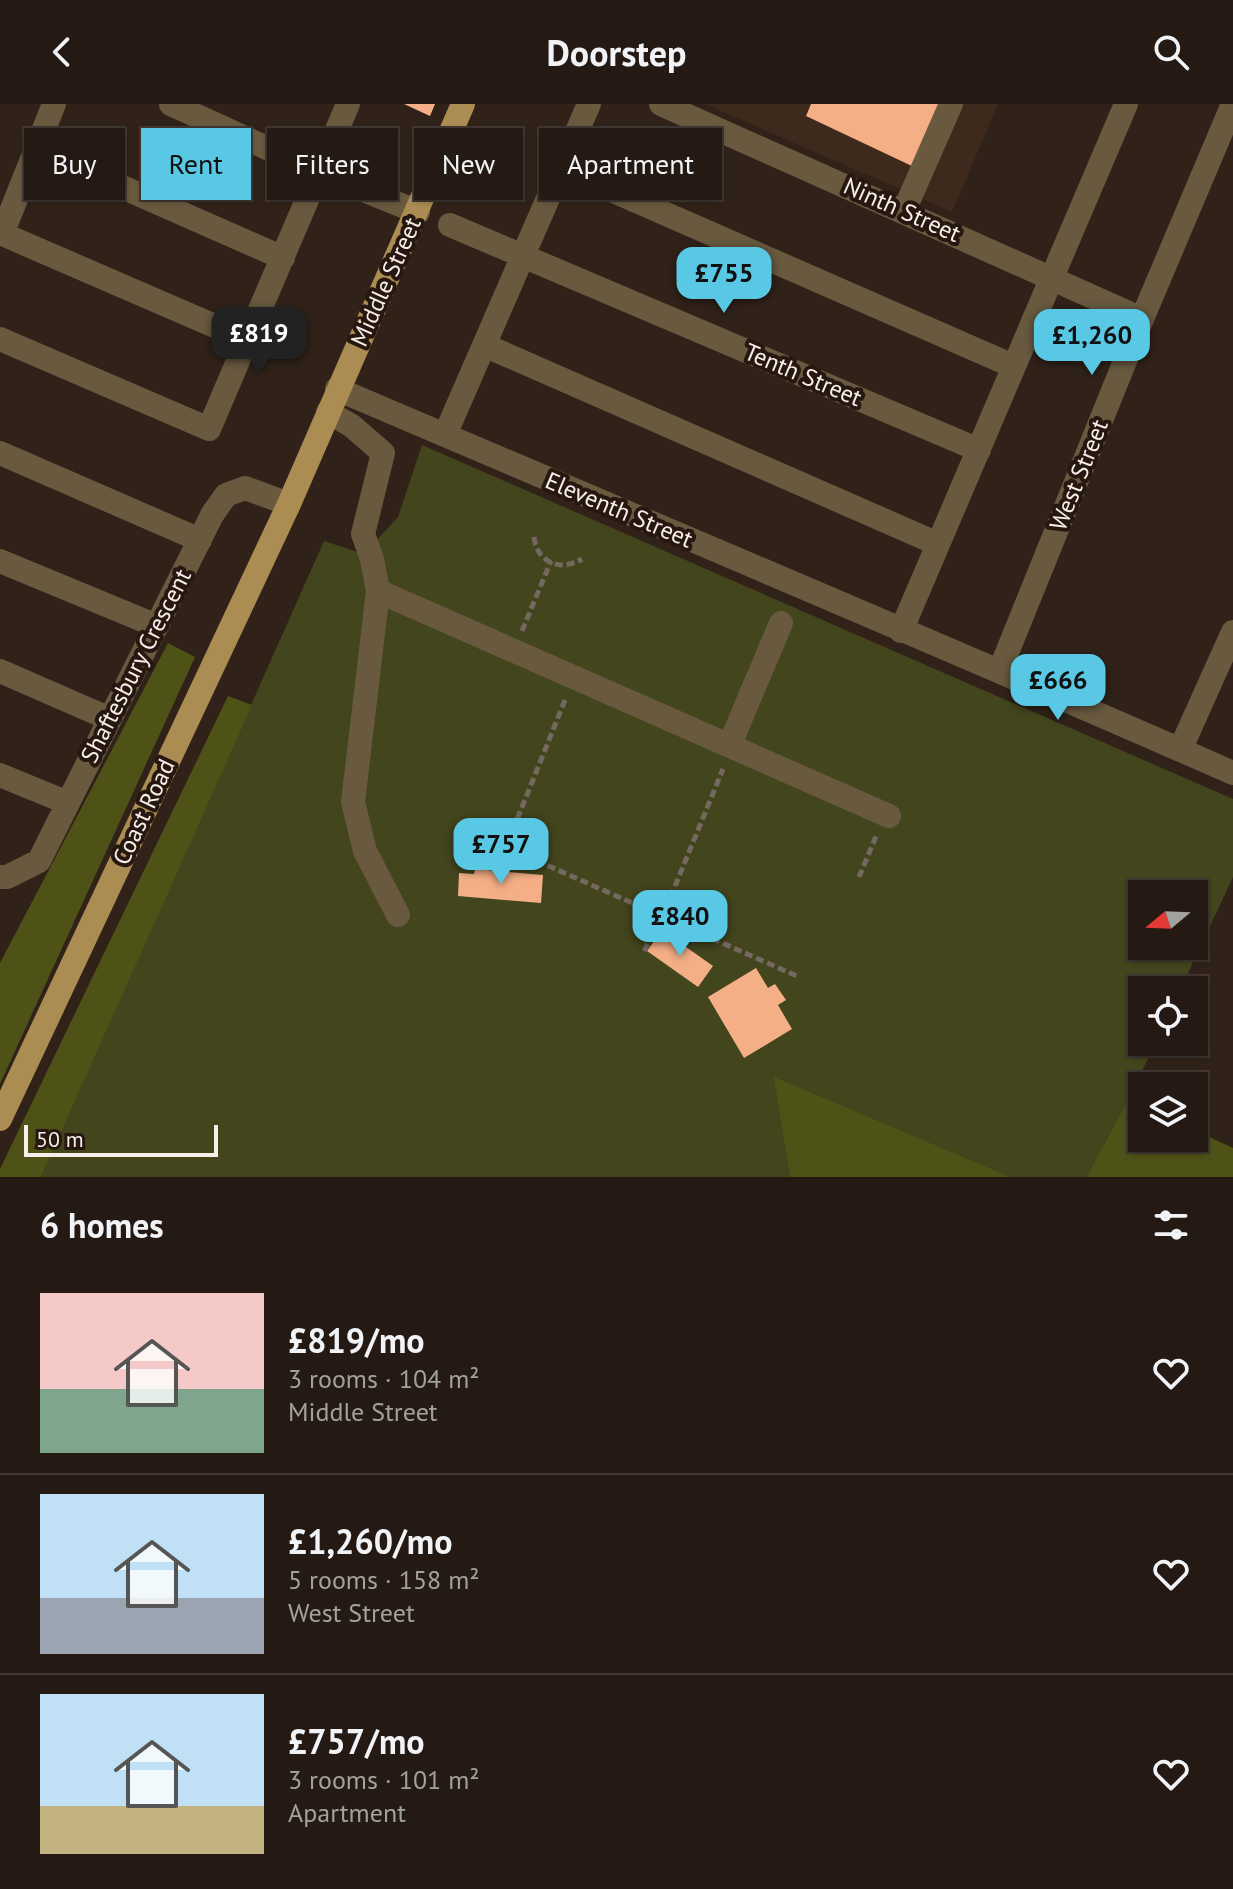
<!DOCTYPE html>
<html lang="en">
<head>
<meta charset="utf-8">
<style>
  body { margin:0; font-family:"PT Sans",sans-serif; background:#2c231c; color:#f1f3f6; height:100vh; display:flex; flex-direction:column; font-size:30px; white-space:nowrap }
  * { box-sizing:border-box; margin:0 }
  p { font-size:26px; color:#a3a1a0 }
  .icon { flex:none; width:44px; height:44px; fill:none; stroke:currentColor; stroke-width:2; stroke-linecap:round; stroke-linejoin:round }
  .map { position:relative; height:1073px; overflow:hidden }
  .details { display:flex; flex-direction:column; background:#241a13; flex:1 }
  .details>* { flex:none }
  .hud { position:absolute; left:24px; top:24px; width:800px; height:72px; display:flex; gap:16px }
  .needle { width:52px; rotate:251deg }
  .fabs { position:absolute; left:1128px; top:776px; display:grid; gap:16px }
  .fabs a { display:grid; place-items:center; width:80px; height:80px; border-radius:0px; background:#241a13; box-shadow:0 2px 6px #0004,0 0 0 2px #413833; font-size:40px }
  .scale { position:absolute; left:24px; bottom:20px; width:194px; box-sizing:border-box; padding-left:8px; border:4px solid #f8ede8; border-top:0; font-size:22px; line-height:28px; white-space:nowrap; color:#f8ede8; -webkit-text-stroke:6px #261810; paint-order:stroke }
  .price { position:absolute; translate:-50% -68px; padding:0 18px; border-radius:16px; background:#59c8e4; color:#111; font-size:26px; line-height:52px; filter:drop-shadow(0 2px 4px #0008) }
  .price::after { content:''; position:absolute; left:50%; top:48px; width:24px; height:18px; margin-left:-12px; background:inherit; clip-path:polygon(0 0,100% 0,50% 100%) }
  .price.current { background:#222; color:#fff }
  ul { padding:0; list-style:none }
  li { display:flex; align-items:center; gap:24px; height:200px; padding:0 40px }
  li+li { border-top:2px solid #413833 }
  li span { display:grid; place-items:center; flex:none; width:224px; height:160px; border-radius:0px; color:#555 }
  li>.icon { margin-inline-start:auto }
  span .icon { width:96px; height:96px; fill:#fffc; stroke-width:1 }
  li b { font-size:34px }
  h2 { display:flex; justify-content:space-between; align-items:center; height:96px; padding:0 40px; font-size:34px }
  .chip { padding:0 28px; border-radius:0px; background:#241a13; box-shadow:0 2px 6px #0004,0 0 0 2px #413833; font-size:28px; line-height:72px }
  .chip.current { background:#59c8e4; color:#111 }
  header { display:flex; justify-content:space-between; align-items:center; height:104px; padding:0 40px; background:#241a13; font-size:36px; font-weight:600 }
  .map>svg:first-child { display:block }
  .built { fill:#3e291d }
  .green { fill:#43451d; fill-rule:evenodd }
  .forest { fill:#4f5217 }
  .building { fill:#f5af86 }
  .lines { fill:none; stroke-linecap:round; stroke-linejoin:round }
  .path { stroke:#756860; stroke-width:5; stroke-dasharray:8 4; stroke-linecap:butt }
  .minor { stroke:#68593f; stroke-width:24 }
  .major { stroke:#ab8c53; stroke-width:24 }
  .labels { text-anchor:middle; stroke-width:8; stroke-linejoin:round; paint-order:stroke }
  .street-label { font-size:24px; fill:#f8ede8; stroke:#261810 }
</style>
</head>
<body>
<header><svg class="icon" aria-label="back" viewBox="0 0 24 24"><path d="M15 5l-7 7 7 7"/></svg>Doorstep<svg class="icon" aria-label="search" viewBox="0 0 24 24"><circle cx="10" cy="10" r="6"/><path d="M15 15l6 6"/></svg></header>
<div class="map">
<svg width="1233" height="1073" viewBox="0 0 1233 1073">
  <rect width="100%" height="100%" fill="#302219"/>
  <!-- built -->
  <path class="built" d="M705 0H998L952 108Z"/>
  <!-- green -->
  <path class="green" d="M422 341 1233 695V773L1180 886H1142V938H1156L1129 994 1086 1073H1011L775 974 790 1073H41L324 437 364 450 398 413ZM1142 790H1194V842H1142Z"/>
  <!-- forest -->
  <path class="forest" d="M168 539 195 553 0 980V859Z
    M228 592 252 601 41 1073H0V1065Z
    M774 973 1011 1073H790Z
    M1129 994 1142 1000V1034H1194V1026L1233 1044V1073H1086Z"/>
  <!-- building -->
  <path class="building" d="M404 0H435L430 12Z
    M811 0H943L914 63 806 12Z
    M475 765 543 771 541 799 458 792 459 769 474 770Z
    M662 826 713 862 698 883 647 847Z
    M756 864 768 884 775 880 786 896 778 901 792 925 744 954 708 893Z"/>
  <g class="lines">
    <!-- path -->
    <path class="path" d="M534 433C537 459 561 468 582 455
      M522 527 551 457
      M565 596 506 743 799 873
      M859 773 877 730
      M644 847 662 814 723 665"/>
    <!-- minor -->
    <path class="minor" d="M171 0 319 68 418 108
      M661 0 1142 215
      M36 45 283 154
      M561 64 1013 262
      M904 107 951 0
      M450 121 979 346
      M0 129 247 236 209 325 0 235
      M2 130 54 0
      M247 236 348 0
      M484 241 938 440
      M337 285C636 413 936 538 1233 669
      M328 308 352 322 383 349 363 430 372 455 378 487 353 698 365 747 398 811
      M445 331 589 0
      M0 349 200 436
      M0 457 157 522
      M378 487 889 712
      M901 527 1126 0
      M1000 566 1142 215 1233 0
      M0 567 110 615
      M730 640 781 519
      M1180 646 1233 528
      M0 671 68 699
      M0 773H7L39 757 212 411 226 391 245 384 289 400"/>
    <!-- major -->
    <path class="major" d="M0 1015 289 400 463 0"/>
  </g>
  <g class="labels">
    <!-- street labels -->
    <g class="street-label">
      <text transform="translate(902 106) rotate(24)" y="8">Ninth Street</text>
      <text transform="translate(386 178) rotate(-66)" y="8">Middle Street</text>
      <text transform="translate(803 271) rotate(23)" y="8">Tenth Street</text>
      <text transform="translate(1079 371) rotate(-68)" y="8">West Street</text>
      <text transform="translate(619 406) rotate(23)" y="8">Eleventh Street</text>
      <text transform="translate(136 562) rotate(-63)" y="8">Shaftesbury Crescent</text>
      <text transform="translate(144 708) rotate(-65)" y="8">Coast Road</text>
    </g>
  </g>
</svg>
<div class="fabs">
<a><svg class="needle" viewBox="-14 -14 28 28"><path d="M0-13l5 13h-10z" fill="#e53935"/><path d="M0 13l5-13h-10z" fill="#a3a1a0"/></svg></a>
<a><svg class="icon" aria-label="locate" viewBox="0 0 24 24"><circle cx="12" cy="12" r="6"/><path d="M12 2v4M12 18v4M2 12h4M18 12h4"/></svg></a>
<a><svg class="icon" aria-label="layers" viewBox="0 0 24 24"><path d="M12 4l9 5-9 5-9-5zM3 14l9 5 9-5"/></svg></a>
</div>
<div class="scale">50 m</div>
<b class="price" style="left:724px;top:211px">£755</b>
<b class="price current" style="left:259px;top:271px">£819</b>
<b class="price" style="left:1092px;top:273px">£1,260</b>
<b class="price" style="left:1058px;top:618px">£666</b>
<b class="price" style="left:501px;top:782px">£757</b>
<b class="price" style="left:680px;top:854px">£840</b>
<div class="hud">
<a class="chip">Buy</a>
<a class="chip current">Rent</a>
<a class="chip">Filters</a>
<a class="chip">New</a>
<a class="chip">Apartment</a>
</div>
</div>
<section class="details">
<h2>6 homes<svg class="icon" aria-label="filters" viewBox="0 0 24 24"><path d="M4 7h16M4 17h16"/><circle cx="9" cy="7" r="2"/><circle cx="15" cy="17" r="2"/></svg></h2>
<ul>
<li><span style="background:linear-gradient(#f6c9c9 60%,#7fa58c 0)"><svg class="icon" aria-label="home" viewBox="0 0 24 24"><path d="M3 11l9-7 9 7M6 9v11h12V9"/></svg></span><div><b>£819/mo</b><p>3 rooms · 104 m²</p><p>Middle Street</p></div><svg class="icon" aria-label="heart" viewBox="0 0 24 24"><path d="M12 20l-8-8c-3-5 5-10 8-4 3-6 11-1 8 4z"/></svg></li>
<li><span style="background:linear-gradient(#bfe0f5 65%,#9aa5b1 0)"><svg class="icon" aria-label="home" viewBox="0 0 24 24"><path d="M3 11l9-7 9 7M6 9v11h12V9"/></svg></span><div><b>£1,260/mo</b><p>5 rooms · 158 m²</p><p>West Street</p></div><svg class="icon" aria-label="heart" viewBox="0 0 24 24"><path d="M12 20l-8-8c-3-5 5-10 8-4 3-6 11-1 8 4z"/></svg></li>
<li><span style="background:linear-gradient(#bfe0f5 70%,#c2b280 0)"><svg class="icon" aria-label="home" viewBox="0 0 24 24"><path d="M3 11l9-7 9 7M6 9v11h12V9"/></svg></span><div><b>£757/mo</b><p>3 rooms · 101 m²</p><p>Apartment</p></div><svg class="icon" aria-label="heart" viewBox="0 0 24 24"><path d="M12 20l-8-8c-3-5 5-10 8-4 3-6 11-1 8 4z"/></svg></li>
</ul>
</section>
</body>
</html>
